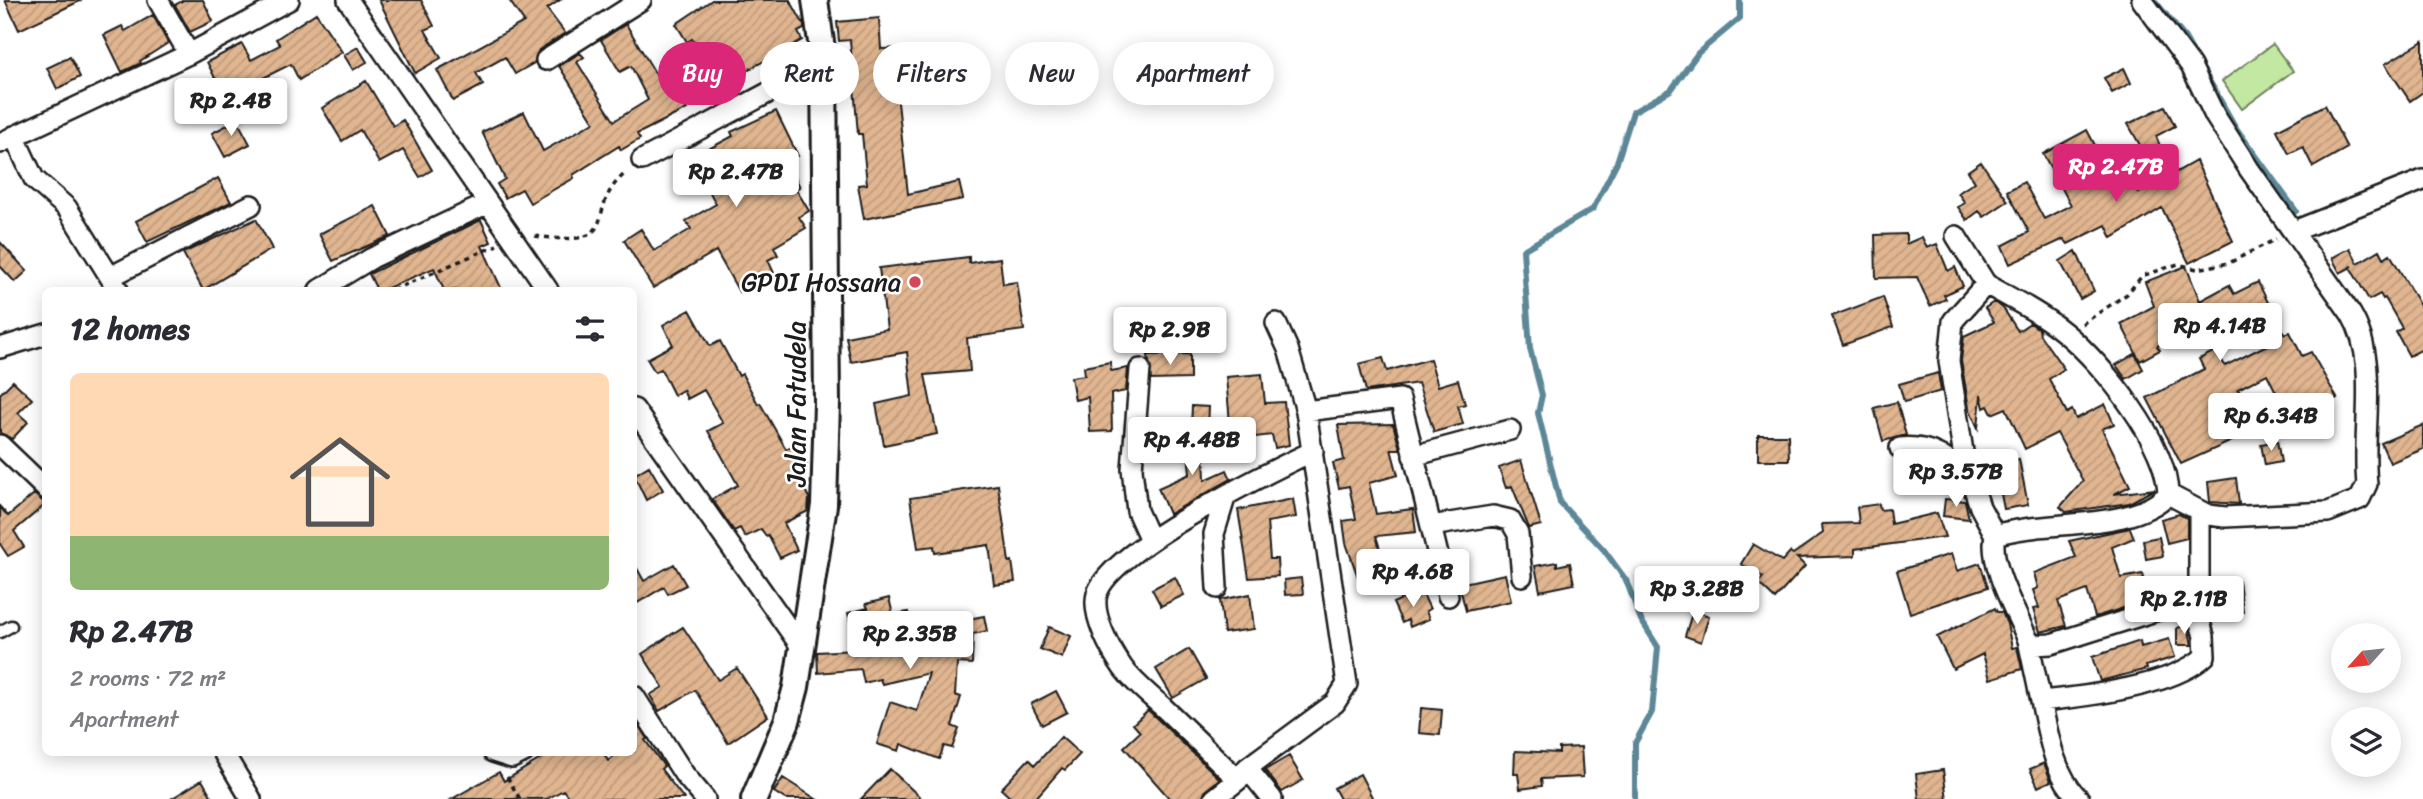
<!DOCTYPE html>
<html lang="en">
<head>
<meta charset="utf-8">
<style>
  body { margin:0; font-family:Sriracha,sans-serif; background:#f7f7f7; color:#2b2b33; height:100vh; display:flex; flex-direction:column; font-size:26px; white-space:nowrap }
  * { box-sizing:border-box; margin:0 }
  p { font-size:23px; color:#7c7c81 }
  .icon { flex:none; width:38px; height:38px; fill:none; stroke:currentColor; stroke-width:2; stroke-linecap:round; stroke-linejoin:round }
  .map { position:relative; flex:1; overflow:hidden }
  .side { position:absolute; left:42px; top:287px; width:595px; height:469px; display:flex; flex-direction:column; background:#fff; border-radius:10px; box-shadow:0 4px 18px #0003 }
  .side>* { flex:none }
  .hud { position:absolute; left:658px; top:42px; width:665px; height:63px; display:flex; gap:14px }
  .needle { width:46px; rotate:243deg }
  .fabs { position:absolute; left:2331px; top:623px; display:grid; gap:14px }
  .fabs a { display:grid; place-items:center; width:70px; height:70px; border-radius:50%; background:#fff; box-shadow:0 4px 18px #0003; font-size:35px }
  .price { position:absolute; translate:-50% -60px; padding:0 16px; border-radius:7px; background:#fff; color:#222; font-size:23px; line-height:46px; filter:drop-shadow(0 2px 4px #0008) }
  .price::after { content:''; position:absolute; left:50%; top:42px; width:21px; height:16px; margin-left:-10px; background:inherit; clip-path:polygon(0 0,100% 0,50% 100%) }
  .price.selected { background:#db2777; color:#fff }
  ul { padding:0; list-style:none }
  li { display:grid; align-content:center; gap:14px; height:371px; padding:0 28px }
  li+li { border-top:2px solid #e1e1e2 }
  li span { display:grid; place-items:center; height:217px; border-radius:10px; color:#555 }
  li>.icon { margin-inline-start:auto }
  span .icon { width:126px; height:126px; fill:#fffc; stroke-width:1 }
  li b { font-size:30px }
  h2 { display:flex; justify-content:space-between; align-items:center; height:84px; padding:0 28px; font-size:30px }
  .pill { padding:0 24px; border-radius:32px; background:#fff; box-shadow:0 4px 18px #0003; font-size:24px; line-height:63px }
  .pill.selected { background:#db2777; color:#fff }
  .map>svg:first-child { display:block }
  .garden { fill:#c2e8a2; stroke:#6f825f; stroke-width:2 }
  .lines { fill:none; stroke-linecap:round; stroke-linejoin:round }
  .stream { stroke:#5d8797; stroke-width:6 }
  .building { fill:url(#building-hatch); stroke:#1c1c1c; stroke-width:2 }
  .service-casing { stroke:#1c1c1c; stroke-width:15 }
  .minor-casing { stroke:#1c1c1c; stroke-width:24 }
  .tertiary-casing { stroke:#1c1c1c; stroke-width:30 }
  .path { stroke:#1c1c1c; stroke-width:3.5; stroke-dasharray:5 5; stroke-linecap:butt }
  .service { stroke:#fff; stroke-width:10 }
  .minor { stroke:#fff; stroke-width:19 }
  .tertiary { stroke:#fff; stroke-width:24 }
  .poi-dot { fill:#d1495b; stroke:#fff; stroke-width:2.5 }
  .labels { text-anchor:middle; stroke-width:5; stroke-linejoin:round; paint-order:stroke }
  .poi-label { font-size:26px; fill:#1c1c1c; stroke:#fff; text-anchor:end }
  .street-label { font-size:26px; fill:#1c1c1c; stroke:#fff }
</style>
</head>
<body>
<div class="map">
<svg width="2423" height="799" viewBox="0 0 2423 799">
  <defs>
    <pattern id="building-hatch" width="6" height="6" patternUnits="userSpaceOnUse" patternTransform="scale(1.75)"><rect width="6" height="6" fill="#e0b590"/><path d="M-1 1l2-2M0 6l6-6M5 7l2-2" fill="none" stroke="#c09b7c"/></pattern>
  </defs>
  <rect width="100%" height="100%" fill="#fff"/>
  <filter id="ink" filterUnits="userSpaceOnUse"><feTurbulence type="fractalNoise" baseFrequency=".0143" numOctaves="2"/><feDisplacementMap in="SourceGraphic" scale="14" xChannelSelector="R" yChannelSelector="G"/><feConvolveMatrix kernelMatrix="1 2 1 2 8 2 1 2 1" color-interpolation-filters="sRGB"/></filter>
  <g filter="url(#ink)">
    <!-- garden -->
    <path class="garden" d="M2273 44 2293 71 2242 109 2222 81Z"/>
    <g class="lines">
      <!-- stream -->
      <path class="stream" d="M2154 0 2185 38 2236 128 2296 211
        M1635 799V743L1652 712 1658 647 1641 620 1626 580 1604 550 1560 503 1538 413 1542 395 1530 349 1523 250 1593 209 1617 162 1633 112 1671 90 1698 53 1740 18V0"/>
    </g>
    <!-- building -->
    <path class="building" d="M5 0H82L19 30Z
      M184 0H203L213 21 190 32 175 5Z
      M379 0H421L434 26 425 30 441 58 415 73Z
      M509 0H560L547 9 565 33 539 50 534 63 515 74 505 57 476 73 483 85 453 101 437 70 524 22Z
      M712 0H790L804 25V29L798 32 802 40 717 87 692 39 687 42 676 24Z
      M316 13 342 52 299 80 291 64 261 79 266 91 230 108 207 62 242 44 251 60 280 45 276 39Z
      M153 15 168 43 140 61 141 63 122 72 104 35 122 26 125 31Z
      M879 18 881 49 904 48 906 74 895 75 908 194 959 182 963 199 864 219 858 185 867 184 862 134H858L850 40 839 41 837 22Z
      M626 24 658 78 668 72 687 109 637 134 640 139 621 150 619 146 573 175 574 178 530 203 522 189 505 198 497 184 505 179 482 132 524 112 543 151 594 122 559 66 580 53 584 57 577 62 614 121 648 100 631 66 620 72 601 40Z
      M2423 41V92L2410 101 2385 64Z
      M358 47 367 62 353 70 344 55Z
      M70 57 80 77 57 89 47 68Z
      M2124 68 2131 83 2112 93 2104 78Z
      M366 81 393 126 403 120 432 170 420 177 403 150 379 163 360 130 342 141 322 108Z
      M2325 105 2347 148 2313 167 2303 147 2289 154 2277 130Z
      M2165 106 2175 126 2156 136 2160 146 2145 154 2128 124Z
      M776 111 798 156 787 161 800 187 796 189 809 211 799 217 806 228 774 247 778 255 768 260 774 273 739 292 716 251 653 288 624 240 641 229 654 251 691 229 686 221 716 204 692 158 733 136 731 132Z
      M237 120 250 144 225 157 212 133Z
      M2087 130 2111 176 2127 168 2139 193 2196 161 2233 241 2189 263 2162 208 2112 238 2106 225 2068 244 2064 239 2010 264 2002 246 2029 232 2007 191 2024 182 2044 219 2071 205 2043 154Z
      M1981 162 2008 201 1984 217 1979 211 1967 220 1958 207 1965 203 1958 193 1975 182 1968 171Z
      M218 178 231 202 147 242 136 221Z
      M375 206 390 236 333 261 319 234Z
      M256 219 272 249 203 290 183 253Z
      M481 220 491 242 482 246 502 290H444L434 268 383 290H377L369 274Z
      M1906 234V244L1922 237 1927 248 1937 244 1948 271 1955 267 1963 286 1944 295 1946 299 1930 306 1917 277 1876 278 1875 235Z
      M0 242 27 271 15 282 0 266Z
      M2350 248 2358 263 2380 250 2384 258 2390 254 2423 311V349L2409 356 2396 332 2402 328 2385 298 2383 299 2380 294 2369 300 2350 267 2353 266 2340 273 2332 258Z
      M2076 251 2094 291 2080 299 2060 261Z
      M969 257V263L1000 258 1003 284 1017 282 1024 330 967 338 970 371 925 375 937 434 884 445 876 404 912 396 907 352 851 362 846 337 887 329 879 268Z
      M2186 266 2200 301 2229 285 2234 294 2258 282 2280 327 2285 334 2290 332 2302 356 2311 352 2337 398 2291 422 2267 374 2238 389 2243 398 2229 406 2243 436 2181 464 2147 398 2204 369 2199 359 2217 350 2225 366 2267 345 2249 314 2199 344 2190 328 2157 346 2160 350 2140 361 2121 324 2154 306 2145 282Z
      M1883 297 1893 327 1843 345 1832 316Z
      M1994 302 2003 308 2018 331 2030 323 2039 329 2040 335 2064 369 2049 379 2067 413 2072 410 2076 419 2105 404 2114 424 2102 429 2130 486 2114 494 2155 489 2129 503 2066 512 2060 507 2083 481 2057 433 2025 449 2006 408 1992 414 1988 406 1984 408 1981 395 1978 428 1969 408 1961 361 1964 336 1994 322 1985 308Z
      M690 310 710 346 720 341 739 376 742 374 758 404 760 403 786 449 796 444 807 464 795 471 809 498 808 511 784 523 797 550 780 558 768 535 766 536 761 529 745 537 740 528 734 531 712 499 738 485 708 431 723 423 704 390 687 399 683 390 674 395 661 369 655 372 647 359 673 345 663 325Z
      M1190 354V379L1151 380 1148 355Z
      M2135 354 2143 369 2126 379 2116 365Z
      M1383 358 1387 371 1430 359 1438 386 1458 380 1465 404 1458 406 1463 424 1434 432 1418 383 1366 391 1359 364Z
      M1110 362 1111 371 1128 368 1126 391 1111 394 1112 431 1090 432 1088 397 1075 400 1071 377 1085 375 1084 367Z
      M1938 373 1941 391 1904 402 1899 384Z
      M1262 374 1265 403 1284 402 1289 445 1275 448 1272 435 1238 439 1237 423H1230L1226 377Z
      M13 381 32 399 18 413 28 422 12 439 0 433V394Z
      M1897 402 1906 435 1883 441 1874 408Z
      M1192 406 1209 407 1208 427 1191 426Z
      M1393 424 1400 449H1391L1398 475 1369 483 1376 514 1413 509 1416 532 1376 536 1388 575 1360 583 1346 543 1343 521 1356 519 1349 486 1339 488 1333 463 1344 460 1338 425Z
      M2423 425V449L2390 463 2381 443Z
      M1203 429 1205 480 1227 470 1231 479 1169 514 1158 488 1190 474 1186 430Z
      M1758 435H1788L1789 460H1758Z
      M2277 441 2281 462 2265 465 2261 444Z
      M2019 459 2028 505 2004 509 1995 464Z
      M1521 460 1541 525 1529 528 1512 486 1506 488 1499 468Z
      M649 466 663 490 646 500 634 475Z
      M2236 478 2239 504 2210 502 2208 482Z
      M998 485 1009 562 1012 561 1015 582 994 585 989 545 935 553 934 546 918 548 910 498Z
      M34 494 46 504 14 531 24 547 8 556 0 544V507L8 516Z
      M1293 499 1296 517 1267 522 1270 559H1277L1278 576 1249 578 1238 510Z
      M1945 499 1965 501 1969 519 1943 516Z
      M1879 504 1880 510 1889 509 1891 524 1937 513 1945 537 1855 549V556L1797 558 1805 566 1775 599 1758 583 1763 577 1741 564 1753 544 1782 561 1790 552 1793 554 1823 533 1822 524 1859 523 1857 507Z
      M2179 514 2187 518V538L2167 543 2161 519Z
      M2130 528 2134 538 2112 547 2121 578 2143 574 2149 600 2095 617 2087 590 2058 601 2066 626 2040 632 2033 609 2039 608 2033 590 2038 588 2034 573 2076 557 2069 541Z
      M2159 537 2163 556 2146 559 2143 540Z
      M1951 554 1957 571 1980 563 1988 587 1910 613 1897 571Z
      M1557 562V566L1570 563 1574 584 1540 591 1535 566Z
      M634 563 644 581 674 564 686 585 668 594 664 587 634 605Z
      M1505 574 1511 601 1466 611 1459 584Z
      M1175 577 1184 595 1161 606 1152 589Z
      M1301 578 1303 594 1285 595 1284 580Z
      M2239 581 2243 612 2220 614 2217 583Z
      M1421 590 1430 609 1426 611 1429 619 1410 627 1408 620 1402 623 1393 603Z
      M1250 594 1254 629 1224 633 1220 600Z
      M889 598 893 615 908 612 912 630 984 616 987 631 973 634 972 664 957 663 955 695 961 697 952 726 959 729 952 748 944 746 939 759 901 744 899 751 877 744 890 702 917 711 929 673 882 684 880 679 864 683 861 669 818 673 817 652 856 650 848 613 868 608 866 604Z
      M1995 608 1997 612H2002L2007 624 2012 648 2017 647 2022 669 1990 679 1983 654 1953 669 1937 637Z
      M1693 610 1709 616 1701 642 1685 636Z
      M2188 625 2192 645H2177V628Z
      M683 627 718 680 737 668 768 716 728 743 695 690 659 711 650 695 663 687 642 654Z
      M1049 627 1071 636 1062 658 1040 649Z
      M2169 639 2175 657 2146 666 2147 669 2100 681 2092 657 2140 641 2141 647Z
      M1189 649 1206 679 1173 698 1156 669Z
      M1056 691 1067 712 1042 725 1031 704Z
      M1421 708 1442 710 1440 735 1419 733Z
      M1148 710 1220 779 1206 790 1202 799H1170L1124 747 1140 732 1133 724Z
      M634 718 647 739 645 740 664 766 661 769 684 799H570L563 790 547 799H452L499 772 504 781 552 752H603L608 761 619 752H634Z
      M1061 737 1080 754 1065 770 1062 768 1035 799H1012L1001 789 1029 759 1035 765Z
      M1581 747 1583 777 1541 779 1542 786 1520 789 1518 774H1514L1515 751 1559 753V748Z
      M1289 756 1303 780 1282 792 1265 770Z
      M2044 763 2051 781 2038 787 2030 769Z
      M890 769 922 799H861Z
      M1943 770 1947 799H1919L1916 774Z
      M1360 774 1373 799H1340L1334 788Z
      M783 778 816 799H785L774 792Z
      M202 780 213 799H171Z"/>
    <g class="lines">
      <!-- service casing -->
      <g class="service-casing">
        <path id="service" d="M0 632 11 626"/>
      </g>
      <!-- minor casing -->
      <g class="minor-casing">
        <path id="minor" d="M158 0 189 54
          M348 0 548 290
          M2142 0 2191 66 2215 116 2249 169 2351 314C2380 362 2361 430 2367 484L2360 499 2328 512 2225 517 2208 515 2168 494
          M546 60 641 0
          M14 136 34 179 67 208 118 290
          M0 143 189 54 289 0
          M642 160 824 63
          M2294 231 2423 180
          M1956 236 1986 284 1953 321 1949 361 1964 458 1980 507 1995 535
          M110 277 251 205
          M1986 284C2012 299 2041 313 2065 333 2103 364 2167 443 2168 494 2132 532 2046 519 1995 535 1988 564 2017 613 2028 640L2034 645 2051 644 2193 599 2199 583V511
          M319 290 372 258 486 204
          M0 348 46 334
          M1140 369 1132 469 1137 511 1150 540
          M634 409 802 648
          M1306 411 1400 399 1448 596
          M0 445 46 489
          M1900 448C1931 445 1947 458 1969 478
          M1413 456 1510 430
          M1431 526 1493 516 1510 520 1518 534 1522 576
          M1217 588 1214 534 1225 498
          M2028 640 2041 701C2084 697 2174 686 2205 656L2204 636 2193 599
          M634 696 684 774 705 799
          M2041 701C2048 733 2054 775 2079 799
          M223 752 251 799
          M493 752 512 758 524 752
          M1247 768 1272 799
          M1238 780C1214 756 1190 733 1165 709 1151 696 1135 684 1123 668 1111 651 1091 615 1097 594 1109 550 1269 472 1313 451
          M1214 799 1238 780 1247 768 1335 703 1347 684 1306 411 1288 349 1276 323"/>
      </g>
      <!-- tertiary casing -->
      <g class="tertiary-casing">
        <path id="tertiary" d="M754 799 787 721 796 687 824 505 827 403 824 63 815 0"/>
      </g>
      <!-- path -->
      <path class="path" d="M535 236C630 249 579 210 627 172
        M393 290 497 245
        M2082 324 2127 294 2142 276 2178 264 2197 269 2229 263 2276 239
        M507 777 520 799"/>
      <!-- service -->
      <use href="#service" class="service"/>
      <!-- minor -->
      <use href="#minor" class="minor"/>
      <!-- tertiary -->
      <use href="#tertiary" class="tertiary"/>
    </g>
  </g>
  <!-- markers -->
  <circle class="poi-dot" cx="915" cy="282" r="7"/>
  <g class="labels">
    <!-- poi labels -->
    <g class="poi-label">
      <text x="901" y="291">GPDI Hossana</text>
    </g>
    <!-- street labels -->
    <g class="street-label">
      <text transform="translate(796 404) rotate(-90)" y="9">Jalan Fatudela</text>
    </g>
  </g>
</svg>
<div class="fabs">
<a><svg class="needle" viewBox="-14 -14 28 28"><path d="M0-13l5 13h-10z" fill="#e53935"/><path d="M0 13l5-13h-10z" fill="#7c7c81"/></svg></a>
<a><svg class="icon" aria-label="layers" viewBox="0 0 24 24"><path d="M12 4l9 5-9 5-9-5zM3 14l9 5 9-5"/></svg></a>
</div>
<b class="price" style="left:231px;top:138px">Rp 2.4B</b>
<b class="price selected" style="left:2116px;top:204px">Rp 2.47B</b>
<b class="price" style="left:736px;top:209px">Rp 2.47B</b>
<b class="price" style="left:2220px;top:363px">Rp 4.14B</b>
<b class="price" style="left:1170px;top:367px">Rp 2.9B</b>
<b class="price" style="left:2271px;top:453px">Rp 6.34B</b>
<b class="price" style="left:1192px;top:477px">Rp 4.48B</b>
<b class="price" style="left:1956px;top:509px">Rp 3.57B</b>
<b class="price" style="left:1413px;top:609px">Rp 4.6B</b>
<b class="price" style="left:1697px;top:626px">Rp 3.28B</b>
<b class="price" style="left:2184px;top:636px">Rp 2.11B</b>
<b class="price" style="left:910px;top:671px">Rp 2.35B</b>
<div class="hud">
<a class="pill selected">Buy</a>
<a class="pill">Rent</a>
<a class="pill">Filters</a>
<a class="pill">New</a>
<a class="pill">Apartment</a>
</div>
<section class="side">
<h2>12 homes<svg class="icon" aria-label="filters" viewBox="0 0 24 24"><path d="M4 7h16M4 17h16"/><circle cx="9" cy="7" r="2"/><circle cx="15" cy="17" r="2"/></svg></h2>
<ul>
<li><span style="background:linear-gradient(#ffd9b3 75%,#8fb573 0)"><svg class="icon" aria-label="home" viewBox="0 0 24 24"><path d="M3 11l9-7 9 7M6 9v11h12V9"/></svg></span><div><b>Rp 2.47B</b><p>2 rooms · 72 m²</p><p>Apartment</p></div></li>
</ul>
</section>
</div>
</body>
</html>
